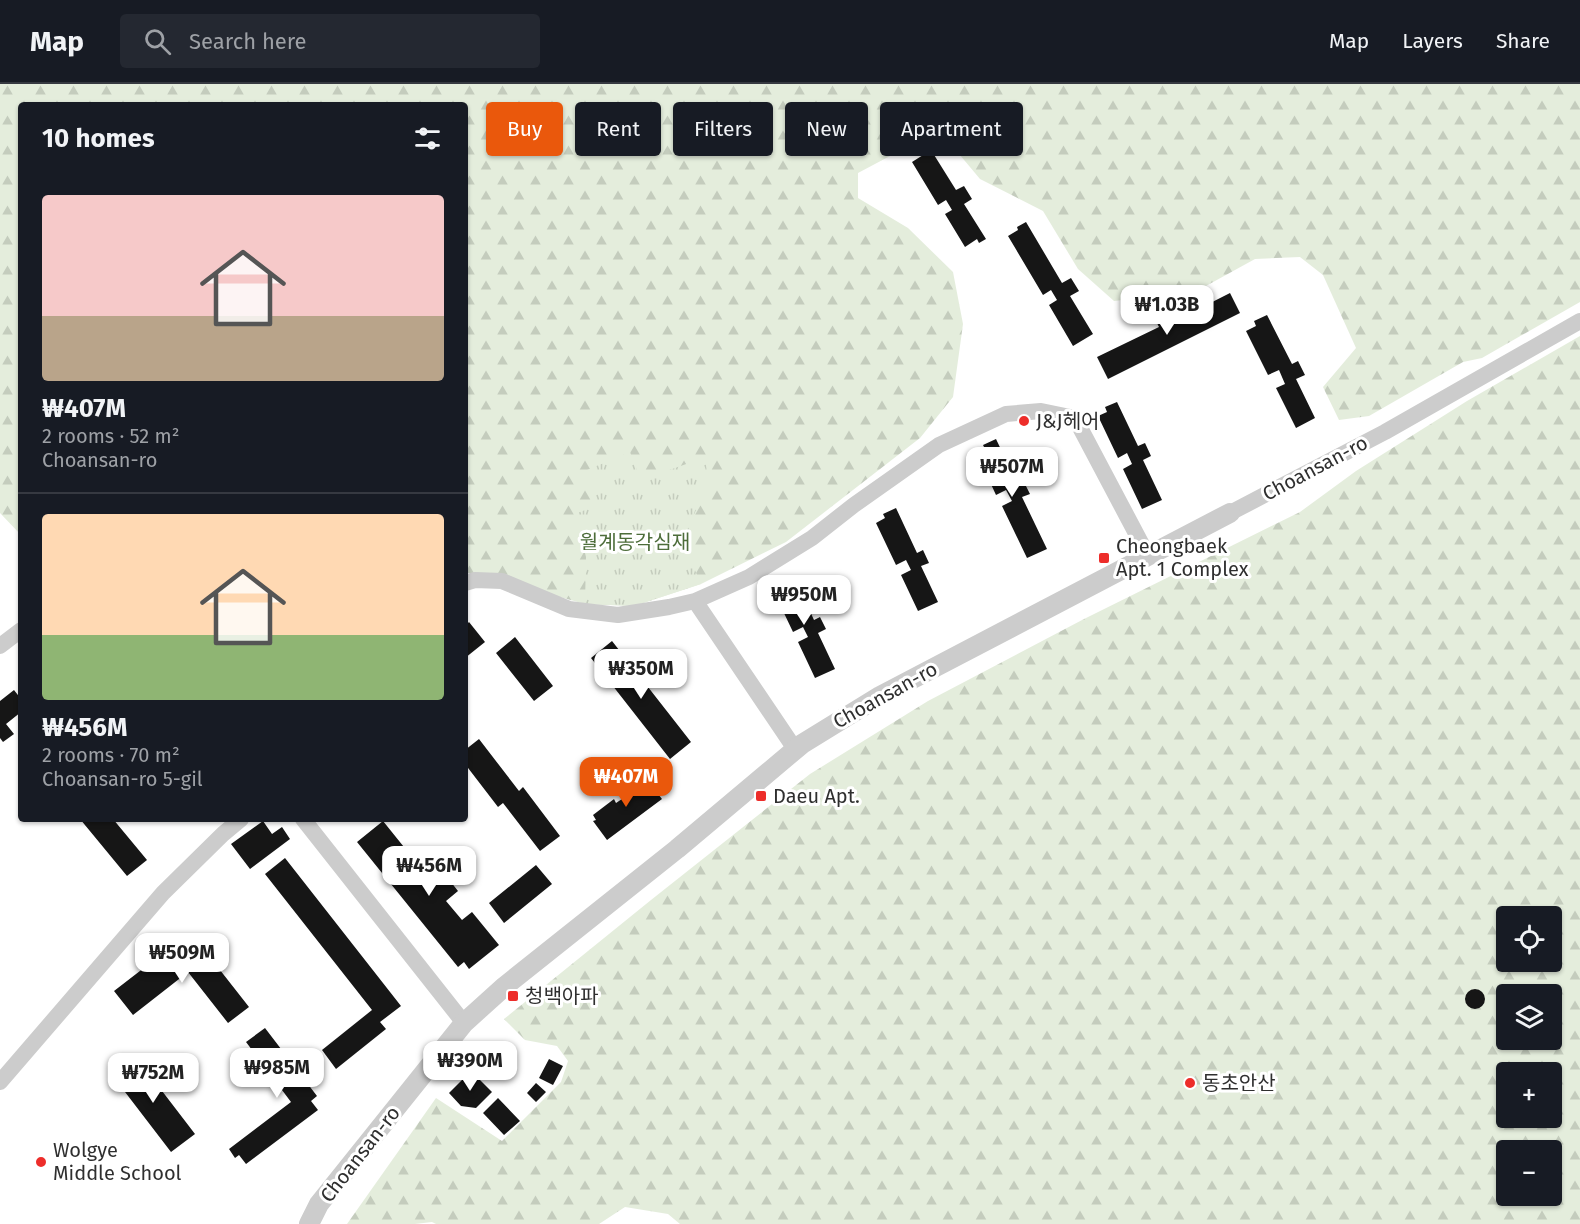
<!DOCTYPE html>
<html lang="en">
<head>
<meta charset="utf-8">
<style>
  body { margin:0; font-family:"Fira Sans","Noto Sans KR",sans-serif; background:#242831; color:#f1f3f6; height:100vh; display:flex; flex-direction:column; font-size:22px; white-space:nowrap }
  * { box-sizing:border-box; margin:0 }
  p { font-size:20px; color:#9ea1a6 }
  .icon { flex:none; width:33px; height:33px; fill:none; stroke:currentColor; stroke-width:2; stroke-linecap:round; stroke-linejoin:round }
  .map { position:relative; flex:1; overflow:hidden }
  .details { position:absolute; left:18px; top:18px; width:450px; height:720px; display:flex; flex-direction:column; background:#171b24; border-radius:6px; box-shadow:0 2px 4px #0004 }
  .details>* { flex:none }
  .hud { position:absolute; left:486px; top:18px; width:570px; height:54px; display:flex; gap:12px }
  .buttons { position:absolute; left:1496px; top:822px; display:grid; gap:12px }
  .buttons a { display:grid; place-items:center; width:66px; height:66px; border-radius:6px; background:#171b24; box-shadow:0 2px 4px #0004; font-size:30px }
  .price { position:absolute; translate:-50% -51px; padding:0 14px; border-radius:12px; background:#fff; color:#222; font-size:20px; line-height:39px; filter:drop-shadow(0 2px 3px #0008) }
  .price::after { content:''; position:absolute; left:50%; top:36px; width:18px; height:14px; margin-left:-9px; background:inherit; clip-path:polygon(0 0,100% 0,50% 100%) }
  .price.active { background:#ea580c; color:#fff }
  ul { padding:0; list-style:none }
  li { display:grid; align-content:center; gap:12px; height:318px; padding:0 24px }
  li+li { border-top:2px solid #363941 }
  li span { display:grid; place-items:center; height:186px; border-radius:6px; color:#555 }
  li>.icon { margin-inline-start:auto }
  span .icon { width:108px; height:108px; fill:#fffc; stroke-width:1 }
  li b { font-size:26px }
  h2 { display:flex; justify-content:space-between; align-items:center; height:72px; padding:0 24px; font-size:26px }
  .tag { padding:0 21px; border-radius:6px; background:#171b24; box-shadow:0 2px 4px #0004; font-size:21px; line-height:54px }
  .tag.active { background:#ea580c; color:#fff }
  header { display:flex; align-items:center; gap:36px; box-sizing:border-box; height:84px; padding:0 30px; background:#171b24; border-bottom:2px solid #363941 }
  header strong { font-size:28px }
  nav { display:flex; gap:33px; margin-inline-start:auto; font-size:21px }
  .search { width:420px; height:54px; background:#242831; display:flex; align-items:center; gap:15px; box-sizing:border-box; padding:0 21px; border-radius:6px; color:#9ea1a6; font-size:22px }
  .map>svg:first-child { display:block }
  .forest { fill:url(#forest-firs); fill-rule:evenodd }
  .park { fill:url(#park-tufts) }
  .building { fill:#161616 }
  .lines { fill:none; stroke-linecap:round; stroke-linejoin:round }
  .minor { stroke:#ccc; stroke-width:16 }
  .tertiary { stroke:#ccc; stroke-width:20 }
  .poi-dot { fill:#ed2d2a; stroke:#fff; stroke-width:2 }
  .labels { text-anchor:middle; stroke-width:6; stroke-linejoin:round; paint-order:stroke }
  .poi-label { font-size:20px; fill:#2f2f2f; stroke:#fff; text-anchor:start }
  .street-label { font-size:20px; fill:#2f2f2f; stroke:#fff }
  .park-label { font-size:20px; fill:#4d6d3a; stroke:#fff }
</style>
</head>
<body>
<header>
<strong>Map</strong>
<div class="search"><svg class="icon" aria-label="search" viewBox="0 0 24 24"><circle cx="10" cy="10" r="6"/><path d="M15 15l6 6"/></svg>Search here</div>
<nav><a>Map</a><a>Layers</a><a>Share</a></nav>
</header>
<div class="map">
<svg width="1580" height="1140" viewBox="0 0 1580 1140">
  <defs>
    <pattern id="forest-firs" width="22" height="20" patternUnits="userSpaceOnUse" patternTransform="scale(1.5)"><rect width="22" height="20" fill="#e4eddc"/><path d="M5 1l3.5 6h-7zM16 11l3.5 6h-7z" fill="#c4ccbd"/></pattern>
    <pattern id="park-tufts" width="24" height="20" patternUnits="userSpaceOnUse" patternTransform="scale(1.5)"><rect width="24" height="20" fill="#e4eddc"/><path d="M3 7l-1-3M5 7V3M7 7l1-3M15 17l-1-3M17 17v-4M19 17l1-3" fill="none" stroke="#c4ccbd"/></pattern>
  </defs>
  <rect width="100%" height="100%" fill="#fff"/>
  <!-- forest -->
  <path class="forest" d="M0 0H1580V218L1482 274 1463 278 1369 332 1339 336 1323 303 1356 264 1323 191 1300 173 1255 175 1195 208 1114 217 1078 185 1043 127 980 95 939 46 858 89V114L908 144 953 188 963 240 953 313 920 354 786 458 701 500 634 522 585 520 549 510 499 489H465V21H21V451L0 429Z
    M1580 252V1140H680L668 1130 625 1123 599 1140H436L432 1138 415 1140H347L436 1014 502 1057 561 998 568 977 557 962 525 956 504 935 651 816 810 690 928 617 1084 535 1300 428 1356 387 1467 317ZM1506 832H1551V878H1506ZM1506 910H1551V956H1506ZM1506 988H1551V1034H1506ZM1506 1066H1551V1112H1506Z"/>
  <!-- park -->
  <path class="park" d="M630 368 641 396 706 373 707 401 685 451 687 468 701 500 634 522 585 520 586 473 575 430 598 421 587 386Z"/>
  <!-- building -->
  <path class="building" d="M931 66 956 106 964 102 972 115 964 120 986 155 979 159 977 155 965 163 945 130 952 126 946 116 938 121 912 78Z
    M1026 138 1062 199 1071 194 1079 207 1070 212 1093 250 1073 262 1049 221 1057 216 1051 206 1043 211 1008 152 1018 146 1017 143Z
    M1230 209 1240 229 1108 295 1097 273 1159 243 1156 237 1165 233 1169 240Z
    M1267 231 1292 280 1298 277 1305 291 1296 295 1315 334 1296 344 1276 304 1285 300 1279 286 1268 291 1246 247 1256 242 1254 237Z
    M1117 318 1138 362 1145 359 1151 372 1143 376 1162 416 1142 425 1123 385 1132 380 1127 369 1118 374 1098 332 1107 328 1105 323Z
    M996 355 1017 399 1023 396 1030 410 1022 413 1047 465 1027 474 1002 422 1012 417 1006 406 996 411 977 370 985 365 983 361Z
    M896 424 917 469 923 466 929 479 921 482 938 518 918 527 901 491 911 486 906 476 896 481 876 439 885 434 883 430Z
    M793 491 814 536 820 533 826 545 818 549 835 585 815 594 798 558 808 553 803 543 793 548 773 506 782 501 780 497Z
    M469 538 485 558 465 574V542Z
    M515 553 553 602 534 617 496 569Z
    M612 557 691 658 670 675 591 574Z
    M14 606 21 615V628L6 640 14 650 3 658 0 654V617Z
    M479 655 519 707 523 703 560 752 540 767 503 719 498 723 465 680V666Z
    M641 694 644 698 647 696 662 715 607 756 593 737 596 736 593 731 614 715 616 719 622 715 620 711Z
    M80 735H113L147 776 127 792Z
    M263 737 272 750 282 743 290 755 250 785 231 760Z
    M383 737 416 778 428 769 458 807 446 817 462 836 472 828 499 861 469 885 464 878 458 883 357 758Z
    M285 774 401 922 380 938 386 945 336 985 322 966 372 926 265 790Z
    M536 781 552 800 504 839 489 819Z
    M171 863 183 879 195 869 202 877 209 872 249 923 228 939 188 888 133 931 114 907Z
    M1465 915a10 10 0 1 1 20 0a10 10 0 1 1-20 0Z
    M265 944 317 1012 311 1017 318 1026 246 1080 239 1071 235 1074 229 1065 291 1018 246 958Z
    M136 973 195 1050 171 1068 112 991Z
    M549 975 563 982 553 1001 539 994Z
    M471 987 492 1008 476 1024 461 1022 449 1009Z
    M536 999 546 1008 536 1018 527 1009Z
    M498 1014 520 1037 504 1051 483 1029Z"/>
  <g class="lines">
    <!-- minor -->
    <path class="minor" d="M1230 429 1385 348 1580 237
      M465 499 475 496 502 497 569 525 618 531 669 523 695 517 795 665
      M695 517 749 493 812 454 854 421 939 361 1006 330 1041 327 1075 334 1148 472
      M0 562 21 546
      M303 735 464 939
      M0 998 163 809 223 750 241 735"/>
    <!-- tertiary -->
    <path class="tertiary" d="M309 1140 319 1120 464 939 505 902 677 765 802 660 880 612 1230 429"/>
  </g>
  <!-- markers -->
  <g class="poi-dot">
    <circle cx="1024" cy="337" r="6"/>
    <rect x="1098" y="468" width="12" height="12" rx="3"/>
    <rect x="755" y="706" width="12" height="12" rx="3"/>
    <rect x="507" y="906" width="12" height="12" rx="3"/>
    <circle cx="1190" cy="999" r="6"/>
    <circle cx="41" cy="1078" r="6"/>
  </g>
  <g class="labels">
    <!-- poi labels -->
    <g class="poi-label">
      <text x="1036" y="344">J&amp;J헤어</text>
      <text x="1116" y="469">Cheongbaek<tspan x="1116" dy="23">Apt. 1 Complex</tspan></text>
      <text x="773" y="719">Daeu Apt.</text>
      <text x="525" y="919">청백아파</text>
      <text x="1202" y="1006">동초안산</text>
      <text x="53" y="1073">Wolgye<tspan x="53" dy="23">Middle School</tspan></text>
    </g>
    <!-- street labels -->
    <g class="street-label">
      <text transform="translate(1315 384) rotate(-28)" y="7">Choansan-ro</text>
      <text transform="translate(885 611) rotate(-29)" y="7">Choansan-ro</text>
      <text transform="translate(360 1070) rotate(-52)" y="7">Choansan-ro</text>
    </g>
    <!-- park labels -->
    <g class="park-label">
      <text x="635" y="465">월계동각심재</text>
    </g>
  </g>
</svg>
<div class="buttons">
<a><svg class="icon" aria-label="locate" viewBox="0 0 24 24"><circle cx="12" cy="12" r="6"/><path d="M12 2v4M12 18v4M2 12h4M18 12h4"/></svg></a>
<a><svg class="icon" aria-label="layers" viewBox="0 0 24 24"><path d="M12 4l9 5-9 5-9-5zM3 14l9 5 9-5"/></svg></a>
<a>+</a>
<a>−</a>
</div>
<b class="price" style="left:1167px;top:252px">₩1.03B</b>
<b class="price" style="left:1012px;top:414px">₩507M</b>
<b class="price" style="left:804px;top:542px">₩950M</b>
<b class="price" style="left:641px;top:616px">₩350M</b>
<b class="price active" style="left:626px;top:724px">₩407M</b>
<b class="price" style="left:429px;top:813px">₩456M</b>
<b class="price" style="left:182px;top:900px">₩509M</b>
<b class="price" style="left:470px;top:1008px">₩390M</b>
<b class="price" style="left:277px;top:1015px">₩985M</b>
<b class="price" style="left:153px;top:1020px">₩752M</b>
<div class="hud">
<a class="tag active">Buy</a>
<a class="tag">Rent</a>
<a class="tag">Filters</a>
<a class="tag">New</a>
<a class="tag">Apartment</a>
</div>
<section class="details">
<h2>10 homes<svg class="icon" aria-label="filters" viewBox="0 0 24 24"><path d="M4 7h16M4 17h16"/><circle cx="9" cy="7" r="2"/><circle cx="15" cy="17" r="2"/></svg></h2>
<ul>
<li><span style="background:linear-gradient(#f6c9c9 65%,#b9a48a 0)"><svg class="icon" aria-label="home" viewBox="0 0 24 24"><path d="M3 11l9-7 9 7M6 9v11h12V9"/></svg></span><div><b>₩407M</b><p>2 rooms · 52 m²</p><p>Choansan-ro</p></div></li>
<li><span style="background:linear-gradient(#ffd9b3 65%,#8fb573 0)"><svg class="icon" aria-label="home" viewBox="0 0 24 24"><path d="M3 11l9-7 9 7M6 9v11h12V9"/></svg></span><div><b>₩456M</b><p>2 rooms · 70 m²</p><p>Choansan-ro 5-gil</p></div></li>
</ul>
</section>
</div>
</body>
</html>
